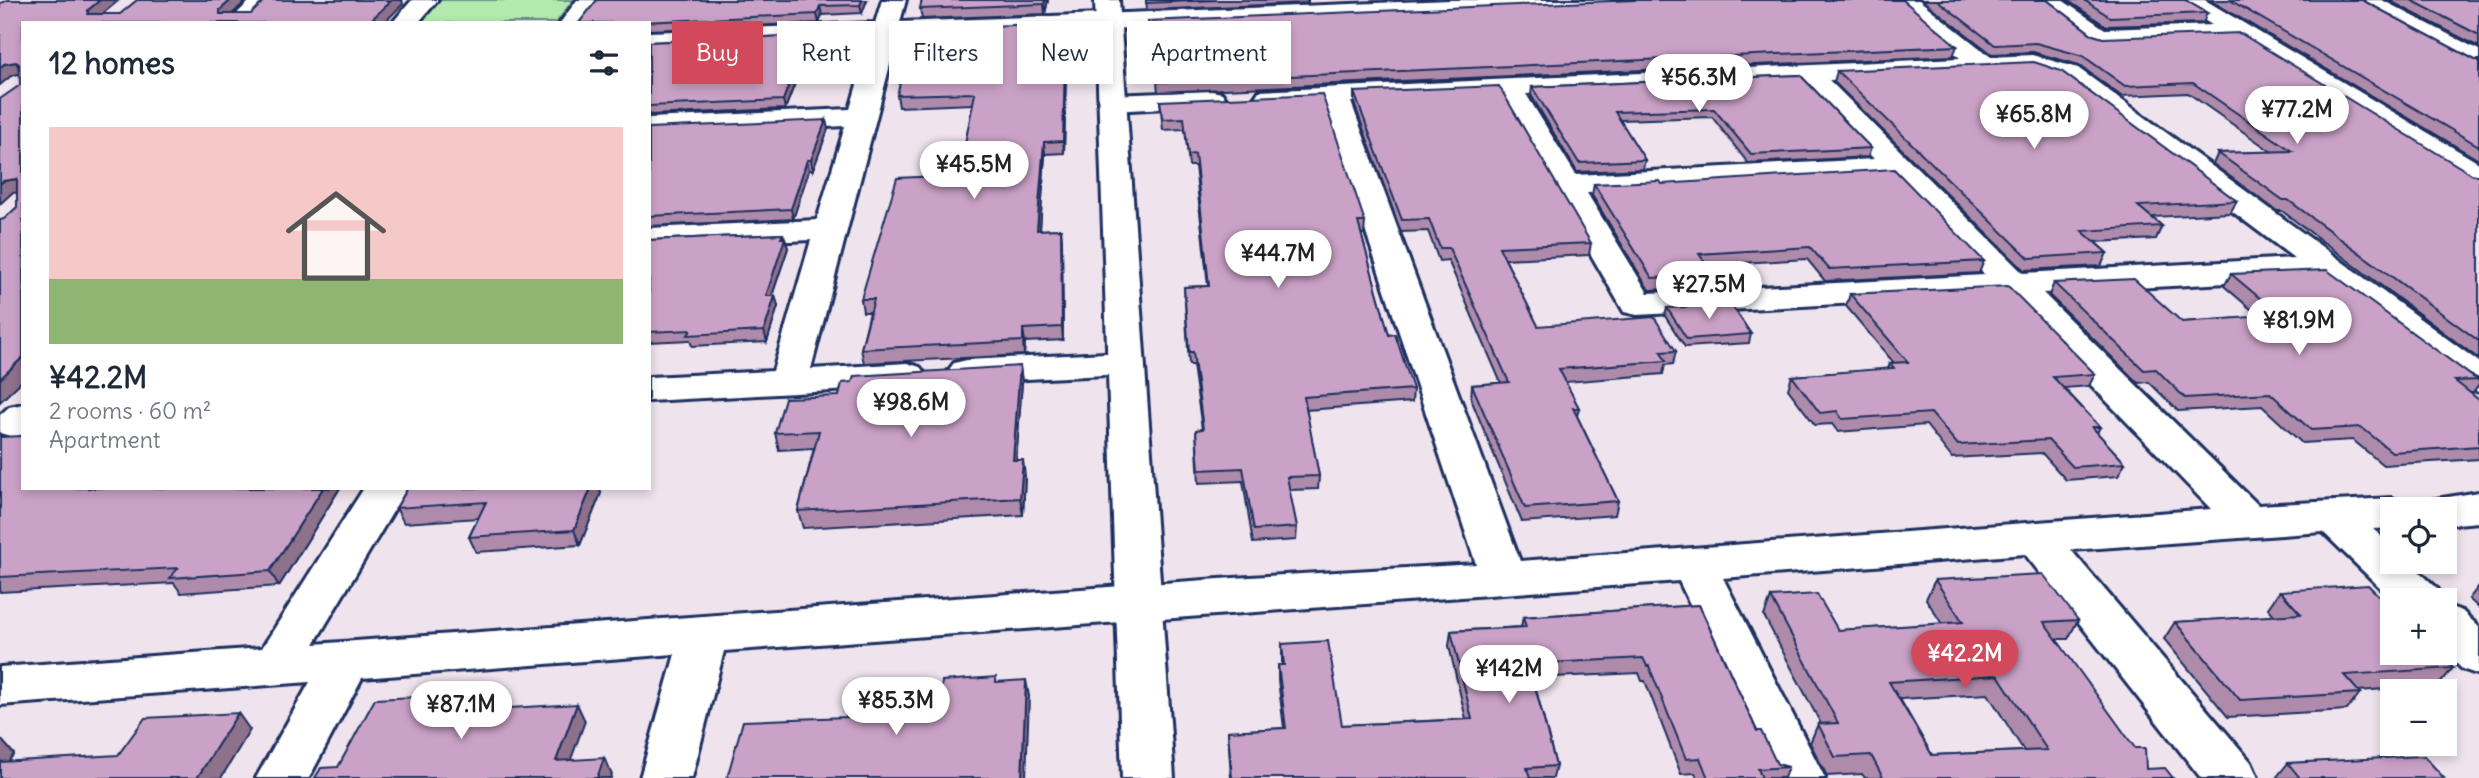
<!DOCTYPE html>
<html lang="en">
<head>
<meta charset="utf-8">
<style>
  body { margin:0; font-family:Delius,sans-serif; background:#f6f6f7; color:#1f2937; height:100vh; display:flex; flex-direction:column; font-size:26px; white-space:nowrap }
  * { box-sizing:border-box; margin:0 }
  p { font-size:23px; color:#747a83 }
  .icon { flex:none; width:38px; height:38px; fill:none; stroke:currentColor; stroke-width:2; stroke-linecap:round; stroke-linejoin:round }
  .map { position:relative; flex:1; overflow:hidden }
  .sheet { position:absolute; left:21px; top:21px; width:630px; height:469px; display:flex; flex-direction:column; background:#fff; border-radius:0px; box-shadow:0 4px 10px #0003 }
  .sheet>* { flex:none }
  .guide { position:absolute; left:672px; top:21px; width:665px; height:63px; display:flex; gap:14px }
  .tools { position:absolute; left:2380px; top:497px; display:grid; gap:14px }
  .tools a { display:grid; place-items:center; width:77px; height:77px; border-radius:0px; background:#fff; box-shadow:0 4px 10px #0003; font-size:35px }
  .price { position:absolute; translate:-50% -60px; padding:0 16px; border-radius:24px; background:#fff; color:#222; font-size:23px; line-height:46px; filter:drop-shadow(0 2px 4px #0008) }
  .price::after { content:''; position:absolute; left:50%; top:42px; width:21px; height:16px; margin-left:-10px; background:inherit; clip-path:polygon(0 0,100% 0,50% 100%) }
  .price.on { background:#d1495b; color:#fff }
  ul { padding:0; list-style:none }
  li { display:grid; align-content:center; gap:14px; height:371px; padding:0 28px }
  li span { display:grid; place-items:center; height:217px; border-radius:0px; color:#555 }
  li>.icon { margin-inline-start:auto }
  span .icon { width:126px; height:126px; fill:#fffc; stroke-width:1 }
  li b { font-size:30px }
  h2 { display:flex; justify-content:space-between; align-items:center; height:84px; padding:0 28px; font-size:30px }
  .chip { padding:0 24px; border-radius:0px; background:#fff; box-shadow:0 4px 10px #0003; font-size:24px; line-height:63px }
  .chip.on { background:#d1495b; color:#fff }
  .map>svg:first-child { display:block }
  .green { fill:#b2eaae; stroke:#668c86; stroke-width:2 }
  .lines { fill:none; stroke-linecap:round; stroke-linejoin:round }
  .street-casing { stroke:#1b2f5e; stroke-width:6 }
  .secondary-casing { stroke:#1b2f5e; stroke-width:6 }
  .street { fill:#fff; fill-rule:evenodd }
  .secondary { fill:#fff; fill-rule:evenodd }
  .wall { fill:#af8bab; stroke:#1b2f5e; stroke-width:2; fill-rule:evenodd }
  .shaded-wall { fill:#8e718b; stroke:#1b2f5e; stroke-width:2 }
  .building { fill:#cba2c7; stroke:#1b2f5e; stroke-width:2; fill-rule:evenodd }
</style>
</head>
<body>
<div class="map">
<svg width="2479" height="778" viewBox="0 0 2479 778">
  <rect width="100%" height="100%" fill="#efe3ee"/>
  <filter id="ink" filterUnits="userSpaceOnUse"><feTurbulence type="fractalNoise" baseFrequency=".0143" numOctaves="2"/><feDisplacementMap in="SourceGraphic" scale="14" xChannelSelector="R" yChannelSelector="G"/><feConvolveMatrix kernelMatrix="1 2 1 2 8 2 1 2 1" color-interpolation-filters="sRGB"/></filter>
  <g filter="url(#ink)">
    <!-- green -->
    <path class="green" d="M440 0H573L556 23H419Z"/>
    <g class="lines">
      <!-- street casing -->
      <g class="street-casing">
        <path id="street" d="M251 0H278L254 23H227Z
          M412 0H438L418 23H392Z
          M577 0H602L585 23H560Z
          M882 0H906L900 22 1451 0H1645L1642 5 1633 7 897 38 811 369 907 363 920 367 926 375 920 383 907 387 649 401V377L773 371 811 240 649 248V228L817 220 845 126 649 136V118L850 109 870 39 649 48V32L875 23Z
          M1892 0H1919L1991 57 2032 55 2078 68 2479 362V392L2466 388 2319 278 2043 293 2258 505 2392 498 2407 503 2411 509H2392V528L2373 529 2392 546V562H2409L2437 588 2444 600H2393L2323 532 2071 550 2251 762 2258 778H2201L2025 554 1723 578 1825 778H1773L1679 581 724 651 692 778H640L675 654 362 678 309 778H256L310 682 0 705V667L262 648 364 488H407L314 644 1233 578 1476 564 1323 103 1269 105 1259 103 1255 97 1259 91 1960 58ZM2030 71 2058 80 2294 258 2023 273 1829 80ZM1799 81 1874 159 1576 175 1526 94ZM1499 95 1624 312 1637 315 2004 295 2211 509 1520 561 1351 102ZM1891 177 1985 275 1648 293 1587 193Z
          M2034 0H2062L2105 29 2212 25 2179 5 2176 0H2205L2479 163V185L2468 183 2236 40 2100 45 2091 42Z
          M2351 0H2382L2479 50V69L2470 67 2354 5Z
          M1212 91 1222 93 1226 99 1222 105 1112 111 1102 109 1098 103 1102 97 1112 95Z
          M1125 352 1138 355 1144 363 1138 371 1125 374 967 382 954 379 948 371 954 363 967 360Z
          M23 404V434L14 437 0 433V415L9 407Z
          M2479 492V522L2445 525V509H2424L2430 500Z
          M2445 605 2462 611 2479 627V675L2462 669 2445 652Z"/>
      </g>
      <!-- secondary casing -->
      <g class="secondary-casing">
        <path id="secondary" d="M1095 0H1119L1174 778H1122Z"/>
      </g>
      <!-- street -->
      <use href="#street" class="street"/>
      <!-- secondary -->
      <use href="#secondary" class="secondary"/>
    </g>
    <!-- wall -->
    <path class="wall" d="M597 0H867L862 13 822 15 819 23 649 30V23H579Z
      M922 0H1048L1045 14 922 19 920 9Z
      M1146 0H1308V3L1147 10Z
      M1922 0H2047L2093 35 2473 175H2479V359L2282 211H2277L2213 164 2218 153 2272 152 2188 93 2121 96 2079 65 2033 52 1992 54Z
      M2067 0H2185L2207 13 2203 23 2106 26Z
      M2210 0H2362L2475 60H2479V160Z
      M2388 0H2479V47Z
      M1148 21 1957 46 1953 56 1158 92 1153 42H1150Z
      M1041 24 1042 35 1037 61 1065 60 1066 72 1064 153 1045 154 1040 230 1061 229 1062 242 1063 340 1025 342 1024 355 864 363 861 349 870 312H863L861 299 959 175 973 104 899 107 897 95Z
      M808 35 810 44 785 109 649 115V42Z
      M1837 71 2237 201 2230 213 2152 217 2162 226 2156 239 2095 242 2107 253 2101 266 2024 270 1834 82Z
      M1800 75 1871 148 1868 157 1748 163 1712 117 1620 120 1645 160 1643 169 1577 172 1531 95 1532 87Z
      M1354 92 1591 243 1589 255 1505 259 1538 326 1676 351 1673 364 1665 365 1663 374 1565 382 1579 408 1577 416 1618 501 1615 515 1522 522 1471 399 1472 385 1501 383 1448 260 1439 261 1428 231 1401 232 1354 103Z
      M1160 101 1365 222 1364 234H1361L1389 335 1413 389 1412 402 1306 410 1319 476 1318 489 1289 490 1297 527 1296 540 1253 543 1243 481 1199 483 1196 430 1202 429 1193 365H1189L1184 287 1208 286 1195 166H1189L1185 129 1163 130Z
      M649 128 828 129 813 170H809L793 219 649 226Z
      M1594 184H1662L1984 261 1979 273 1825 281 1807 259 1707 265 1714 275 1711 287 1649 290 1592 195Z
      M783 234 788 248 772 296H775L778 306 767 342 692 346 690 340 649 342V240Z
      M2231 274 2479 379V385L2473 393H2470L2479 400V459L2383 465 2353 440 2302 443 2262 406 2178 411 2149 382 2138 383 2049 295 2054 283 2182 322 2260 317 2224 286Z
      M1850 294 2095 374 2089 386 2064 388 2100 427 2097 433 2125 463 2118 476 2066 480 2042 453 1952 458 1926 425 1838 432 1832 424 1815 425 1788 389 1792 376 1888 369 1890 363H1894L1846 306Z
      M1667 308 1751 334 1749 343 1685 347 1665 316Z
      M1020 366 1022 382 1016 460 1025 476 1023 515 803 528 798 511 814 448 779 450 775 433 839 396Z
      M0 437 23 488H340L279 586 181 593 174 583 0 592Z
      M408 488H599L601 493 580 545 476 552 469 537 478 518 404 523 396 508Z
      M1935 580 2078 620 2068 639H2056L2146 769 2173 778H1865L1862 774 1827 776 1810 743 1818 724H1821L1764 616 1771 597 1838 630 1942 624 1926 599ZM1988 694 2024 751 1932 755 1900 699Z
      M2479 586V608L2469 599Z
      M2280 591 2453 668 2439 685 2359 691 2360 693 2347 710 2228 717 2164 639 2175 622 2275 616 2268 608Z
      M1699 605 1757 731 1777 764 1788 767 1784 778H1697L1695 773 1681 774 1645 681H1642L1639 673 1533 678 1556 766 1553 778H1231L1228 731 1284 728 1278 680V665H1282V644L1342 725 1466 719 1449 646 1451 631 1521 627 1523 617Z
      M2288 763 2444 778H2276Z"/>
    <!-- shaded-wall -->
    <path class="shaded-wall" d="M100 0H119L94 21 88 14V10Z
      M231 0H247L225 21 220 14V10Z
      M387 0H402L403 4 384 23H368Z
      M862 0H867L862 13 860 5Z
      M1045 0H1048L1045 14 1044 4Z
      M820 6 822 15 819 23 817 14Z
      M1041 24 1042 35 1036 73 1034 62Z
      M808 35 810 44 785 109 783 100Z
      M1065 60 1066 72 1064 153 1063 141Z
      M16 62 22 73 11 76 0 85V68L4 64Z
      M826 120 828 129 813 170 811 160Z
      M1044 142 1045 154 1039 243 1037 230Z
      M807 160 809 170 793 219 791 209Z
      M17 179 23 192 12 193 0 204V184L3 181Z
      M1061 229 1062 242 1063 340 1062 327Z
      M783 234 784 241 785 238 788 248 768 307 766 296Z
      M775 296 778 306 767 342 764 331Z
      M1023 329 1025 342 1024 355 1023 341Z
      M23 357V380L0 402V379Z
      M1020 366 1022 382 1015 477 1013 460Z
      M1023 460 1025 476 1023 515 1020 498Z
      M323 488H340L279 586 270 571Z
      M591 488H599L601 493 580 545 574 530Z
      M1026 680 1029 696 1026 778H1022Z
      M498 693 507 710 490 709Z
      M577 704 585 721 564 778 556 761Z
      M238 713 250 730 221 778H197Z
      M0 738 14 754 0 772Z
      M604 758 612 775 611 778H597Z"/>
    <!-- building -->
    <path class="building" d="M7 0H100L88 10V14H120L137 0H231L220 10V14H251L265 0H392L368 23H23V357L0 379V220L4 219 17 207V179L3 181 0 184V99L20 85 19 64 16 62 4 64 0 68V3L4 2Z
      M597 0H862L860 5 820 6 817 14 645 22V23H579Z
      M922 0H1045L1044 4 920 9Z
      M1146 0H1218L1146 3Z
      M1635 0H1903L1957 46 1158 82 1153 32 1150 33 1148 21Z
      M1937 0H2047L2093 35 2103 38 2240 33 2473 175H2479V341L2288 200H2283L2218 153 2292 151 2193 83 2125 86 2083 56 2036 43 1995 45Z
      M2084 0H2185L2207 13 2110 17Z
      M2230 0H2362L2475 60H2479V146Z
      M2411 0H2479V35Z
      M1041 24 1034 62 1065 60 1063 141 1044 142 1037 230 1061 229 1062 327 1023 329V341L861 349 874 299H861L897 178 959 175 975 93 897 95 914 29Z
      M808 35 783 100 649 106V42Z
      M2034 62 2061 71 2237 201 2138 206 2162 226 2082 231 2107 253 2029 258 1837 71Z
      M1800 75 1871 148 1751 154 1714 109 1615 112 1645 160 1579 163 1532 87Z
      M1499 86 1591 243 1499 247 1538 326 1654 317 1676 351 1661 352 1666 361 1559 369 1579 408H1573L1618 501 1525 508 1472 385 1509 382 1449 248H1440L1429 219 1402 220 1354 92Z
      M1322 94 1365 222H1358L1389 335 1395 334 1413 389 1304 397 1319 476 1287 477 1297 527 1254 530 1243 468 1199 470 1196 430 1203 429 1193 352H1189L1184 287 1209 286 1195 154 1188 155 1184 118 1163 119 1160 101Z
      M826 120 811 160H807L791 209 649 216V128Z
      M1894 169 1984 261 1829 269 1810 247 1699 254 1714 275 1652 278 1594 184 1660 181 1662 184Z
      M783 234 781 238H785L766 296H775L764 331 688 335 691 330 649 332V240Z
      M2327 270 2473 377 2479 379V380L2455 381 2479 400V446L2392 452 2361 427 2311 430 2270 393 2185 398 2156 369 2144 370 2054 283 2134 279 2182 322 2280 315 2231 274Z
      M2008 286 2095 374 2053 377 2100 427H2092L2125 463 2073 467 2048 440 1958 445 1931 413 1842 419 1837 411 1820 413 1792 376 1894 368 1890 363 1908 362 1850 294Z
      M1731 304 1751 334 1687 339 1667 308Z
      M1020 366 1013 460H1023L1020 498 798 511 819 431 775 433 785 398 839 396 842 383 852 382 854 376Z
      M23 436V488H323L270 571 170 578 178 568 0 577V437Z
      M408 488H591L574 530 469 537 486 502 396 508Z
      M2043 574 2078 620 2044 622 2135 748H2145L2146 769 2165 768 2173 778H1883L1871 755 1835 757 1818 724 1838 723 1771 597 1817 594 1838 630 1963 622 1935 580ZM1998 675 2047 750 1932 755 1889 682Z
      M2368 585 2392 609V653H2437L2453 668 2344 675 2360 693 2240 700 2175 622 2301 614 2280 591Z
      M1699 605 1757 731H1761L1777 764 1788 767 1758 769 1762 778H1708L1700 758 1686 759 1649 666H1647L1643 658 1529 664 1556 766 1527 768 1530 778H1232L1228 731 1286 728 1278 665H1284L1282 644 1328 641 1342 725 1472 719 1451 631 1526 627 1523 617Z
      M996 677V682L1026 680 1022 778H727L743 721 847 717 851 697 941 692 942 681Z
      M498 693 490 709 577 704 556 761 604 758 597 778H315L321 768 338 767 375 699Z
      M238 713 197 778H0V762L118 755 145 718Z
      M2424 756 2444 778H2300L2288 763Z"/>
  </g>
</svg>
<div class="tools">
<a><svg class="icon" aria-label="locate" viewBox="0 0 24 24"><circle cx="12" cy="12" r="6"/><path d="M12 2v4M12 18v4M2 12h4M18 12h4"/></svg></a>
<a>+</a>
<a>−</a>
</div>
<b class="price" style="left:1699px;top:114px">¥56.3M</b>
<b class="price" style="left:2297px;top:146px">¥77.2M</b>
<b class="price" style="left:2034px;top:151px">¥65.8M</b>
<b class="price" style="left:974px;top:201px">¥45.5M</b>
<b class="price" style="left:1278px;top:290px">¥44.7M</b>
<b class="price" style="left:1709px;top:321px">¥27.5M</b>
<b class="price" style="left:2299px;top:357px">¥81.9M</b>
<b class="price" style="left:911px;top:439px">¥98.6M</b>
<b class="price on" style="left:1965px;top:690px">¥42.2M</b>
<b class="price" style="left:1509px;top:705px">¥142M</b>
<b class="price" style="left:896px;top:737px">¥85.3M</b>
<b class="price" style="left:461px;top:741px">¥87.1M</b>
<div class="guide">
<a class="chip on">Buy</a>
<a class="chip">Rent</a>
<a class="chip">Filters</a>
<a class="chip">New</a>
<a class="chip">Apartment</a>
</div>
<section class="sheet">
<h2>12 homes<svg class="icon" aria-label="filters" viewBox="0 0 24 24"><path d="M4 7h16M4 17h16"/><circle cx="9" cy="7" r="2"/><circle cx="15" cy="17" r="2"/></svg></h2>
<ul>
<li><span style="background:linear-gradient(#f6c9c9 70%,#8fb573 0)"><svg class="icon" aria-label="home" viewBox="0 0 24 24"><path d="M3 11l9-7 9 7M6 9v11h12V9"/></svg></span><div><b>¥42.2M</b><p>2 rooms · 60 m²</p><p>Apartment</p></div></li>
</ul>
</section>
</div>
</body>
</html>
